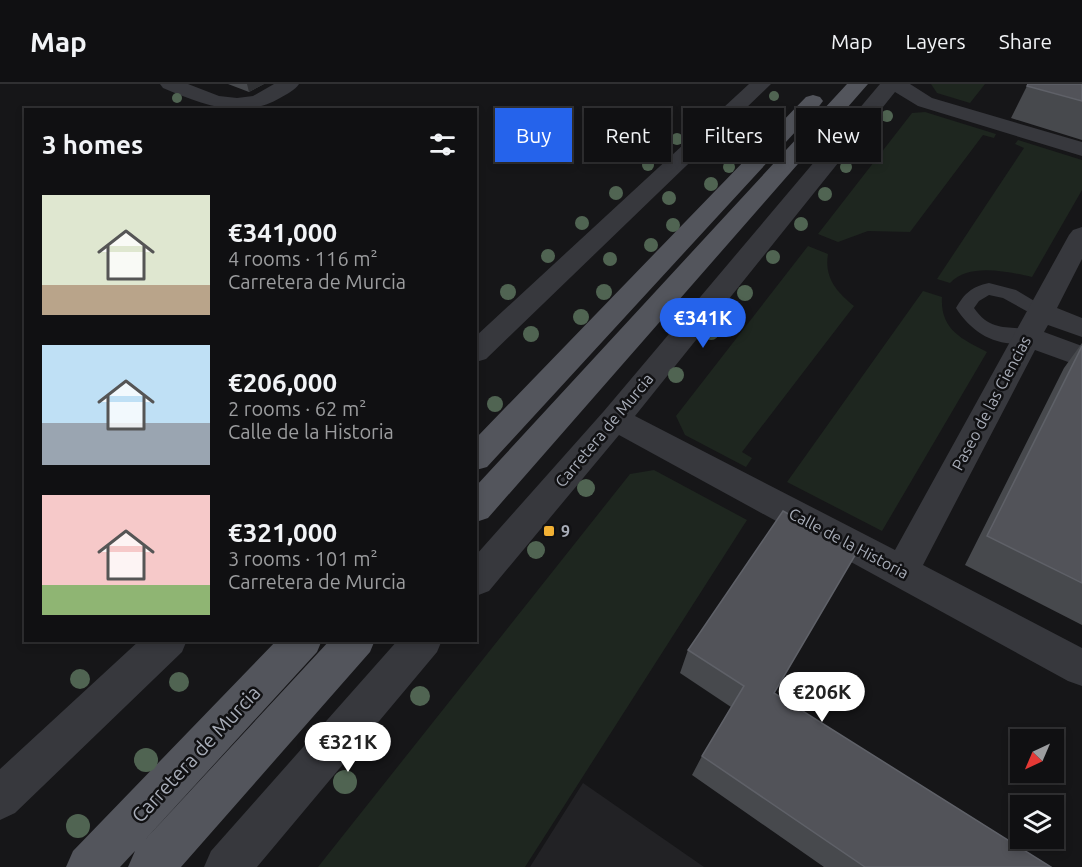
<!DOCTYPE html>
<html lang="en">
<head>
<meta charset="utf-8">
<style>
  body { margin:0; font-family:Ubuntu,sans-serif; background:#19191b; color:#f1f3f6; height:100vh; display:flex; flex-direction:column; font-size:22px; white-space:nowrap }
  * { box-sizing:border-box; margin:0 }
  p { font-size:20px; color:#9c9d9f }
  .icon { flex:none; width:33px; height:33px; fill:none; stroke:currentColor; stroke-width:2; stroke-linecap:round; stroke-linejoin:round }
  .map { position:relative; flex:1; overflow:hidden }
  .sheet { position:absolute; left:24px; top:24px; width:453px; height:534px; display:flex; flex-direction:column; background:#101012; border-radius:0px; box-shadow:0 3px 9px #0003,0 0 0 2px #303032 }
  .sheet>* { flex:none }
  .hud { position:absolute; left:495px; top:24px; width:496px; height:54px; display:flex; gap:12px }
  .needle { width:39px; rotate:224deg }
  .controls { position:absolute; left:1010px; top:645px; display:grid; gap:12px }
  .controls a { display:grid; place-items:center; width:54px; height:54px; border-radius:0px; background:#101012; box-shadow:0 3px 9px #0003,0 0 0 2px #303032; font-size:30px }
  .price { position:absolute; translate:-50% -51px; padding:0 14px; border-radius:21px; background:#fff; color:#222; font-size:20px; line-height:39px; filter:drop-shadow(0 2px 3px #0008) }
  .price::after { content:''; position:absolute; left:50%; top:36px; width:18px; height:14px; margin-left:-9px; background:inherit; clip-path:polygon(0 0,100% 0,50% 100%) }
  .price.on { background:#2563eb; color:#fff }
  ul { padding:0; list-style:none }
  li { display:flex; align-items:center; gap:18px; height:150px; padding:0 18px }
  li span { display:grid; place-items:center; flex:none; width:168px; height:120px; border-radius:0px; color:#555 }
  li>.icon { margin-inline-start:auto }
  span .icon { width:72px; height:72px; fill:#fffc; stroke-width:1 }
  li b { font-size:26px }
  h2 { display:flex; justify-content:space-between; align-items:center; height:72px; padding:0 18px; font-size:26px }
  .pill { padding:0 21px; border-radius:0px; background:#101012; box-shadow:0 3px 9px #0003,0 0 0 2px #303032; font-size:21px; line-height:54px }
  .pill.on { background:#2563eb; color:#fff }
  header { display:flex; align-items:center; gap:36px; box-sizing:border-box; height:84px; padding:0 30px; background:#101012; border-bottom:2px solid #303032 }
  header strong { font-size:28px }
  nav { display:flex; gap:33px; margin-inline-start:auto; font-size:21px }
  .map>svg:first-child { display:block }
  .built { fill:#222225 }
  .green { fill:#1e261f }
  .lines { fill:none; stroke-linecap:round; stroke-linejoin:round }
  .lane { fill:#37383d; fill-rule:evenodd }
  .street { fill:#37383d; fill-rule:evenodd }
  .primary { fill:#53555c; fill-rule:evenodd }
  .tree { fill:#506452 }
  .wall { fill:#47494d }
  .shaded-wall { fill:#2f3033 }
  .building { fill:#525359; stroke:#5f6168; stroke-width:1.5 }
  .poi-dot { fill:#f2b134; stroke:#111113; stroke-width:2 }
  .labels { text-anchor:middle; stroke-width:5; stroke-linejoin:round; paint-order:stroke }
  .street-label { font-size:16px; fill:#a8adb8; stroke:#111113 }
  .poi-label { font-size:16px; font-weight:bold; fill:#a8adb8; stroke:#111113; text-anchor:start }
  .near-street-label { font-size:20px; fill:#a8adb8; stroke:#111113 }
</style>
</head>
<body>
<header>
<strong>Map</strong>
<nav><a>Map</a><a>Layers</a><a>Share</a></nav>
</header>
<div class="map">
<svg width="1082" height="783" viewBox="0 0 1082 783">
  <rect width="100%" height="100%" fill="#161618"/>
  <!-- built -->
  <path class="built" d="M583 699 704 783H530Z"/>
  <!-- green -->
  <path class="green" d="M931 0H985L970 19 937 9Z
    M925 28 996 50 994 54 983 51 910 148 868 147 838 158 818 150 912 29Z
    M1018 56 1082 76V106L1032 193C1009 188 969 178 950 199L937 195 1024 64 1015 60Z
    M808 162 828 170C824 194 837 208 854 222L742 368 752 374 746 383 685 351 676 332Z
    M923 207 942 213C940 245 961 255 987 268L882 447 787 398Z
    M654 386 747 436 525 783H318L630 390Z"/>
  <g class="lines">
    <!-- lane -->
    <path class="lane" d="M989 199 1016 206 1046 224 1048 228 1046 232 1039 234 1003 214 989 211 979 217 974 224C992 250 1009 240 1034 247L1037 252 1034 257C1001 266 973 251 956 224 965 209 971 203 989 199Z"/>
    <!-- street -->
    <path class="street" d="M160 0H188L219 12 237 14 253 12 274 0H299C295 6 287 10 280 14 241 37 202 20 163 4Z
      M749 0H771L486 275 476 278V252Z
      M880 0H910L932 14 1082 58V72L918 22 895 8 635 332 895 466 1069 151 1073 146 1082 143V175L1057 224 1082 234V253L1048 241 1044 248 1082 262V283L1035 266 923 481 1082 564V602L1068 597 619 351 489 507 476 512V471L604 327Z
      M140 556H187L182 568 15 729 0 736V685Z
      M398 556H442L437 568 257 783H204L211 767Z"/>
    <!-- primary -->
    <path class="primary" d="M847 0H868L488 434 476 438V402Z
      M813 11 820 13 823 17 820 21 487 383 476 386V354L806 13Z
      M277 556H322L317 568 142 759 330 556H375L370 568 181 783H128L135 767 120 783H66L73 767Z"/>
  </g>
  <!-- trees -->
  <g class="tree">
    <circle cx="774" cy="12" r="5"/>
    <circle cx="177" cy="14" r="5"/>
    <circle cx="700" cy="31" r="6"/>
    <circle cx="887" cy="32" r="6"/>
    <circle cx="778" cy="33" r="6"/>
    <circle cx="762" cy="48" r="6"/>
    <circle cx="677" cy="55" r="6"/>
    <circle cx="869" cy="57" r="6"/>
    <circle cx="727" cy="59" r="6"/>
    <circle cx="648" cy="81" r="6"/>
    <circle cx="729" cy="83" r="6"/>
    <circle cx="846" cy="83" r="6"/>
    <circle cx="711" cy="100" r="7"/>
    <circle cx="616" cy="109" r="7"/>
    <circle cx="825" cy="110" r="7"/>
    <circle cx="669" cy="114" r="7"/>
    <circle cx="582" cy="139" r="7"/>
    <circle cx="801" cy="140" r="7"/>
    <circle cx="673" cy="141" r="7"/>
    <circle cx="651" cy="161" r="7"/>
    <circle cx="548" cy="172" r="7"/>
    <circle cx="773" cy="173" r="7"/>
    <circle cx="610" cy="175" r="7"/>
    <circle cx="508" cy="208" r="8"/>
    <circle cx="604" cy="208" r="8"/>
    <circle cx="745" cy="209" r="8"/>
    <circle cx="581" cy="233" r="8"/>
    <circle cx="711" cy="248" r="8"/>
    <circle cx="531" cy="250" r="8"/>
    <circle cx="676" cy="291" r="8"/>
    <circle cx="495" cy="320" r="8"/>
    <circle cx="586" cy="404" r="9"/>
    <circle cx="536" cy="466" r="9"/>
    <circle cx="80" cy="595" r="10"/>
    <circle cx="179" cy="598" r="10"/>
    <circle cx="420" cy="612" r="10"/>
    <circle cx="146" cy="676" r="12"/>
    <circle cx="345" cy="698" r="12"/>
    <circle cx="78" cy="742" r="12"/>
  </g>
  <!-- wall -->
  <path class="wall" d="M228 0H264L249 8Z
    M1082 0V56L1011 34 1027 2Z
    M1082 259V541L965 481 1064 284Z
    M688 566 774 609 1051 783H824L692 691 702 672 731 623 680 589Z"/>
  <!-- shaded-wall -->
  <path class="shaded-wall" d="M247 0H264L249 8Z"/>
  <!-- building -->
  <path class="building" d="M1028 0H1082V17L1027 2Z
    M1082 262V499L987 452Z
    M783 427 857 468 774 609 1051 783H865L702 672 744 602 688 566Z"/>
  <!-- markers -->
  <rect class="poi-dot" x="543" y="441" width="12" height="12" rx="3"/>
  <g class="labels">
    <!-- street labels -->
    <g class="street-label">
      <text transform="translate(991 319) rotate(-62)" y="6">Paseo de las Ciencias</text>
      <text transform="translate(604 346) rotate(-50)" y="6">Carretera de Murcia</text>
      <text transform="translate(849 459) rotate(28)" y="6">Calle de la Historia</text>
    </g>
    <!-- poi labels -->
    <g class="poi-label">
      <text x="561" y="453">9</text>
    </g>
    <!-- near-street labels -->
    <g class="near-street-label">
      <text transform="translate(196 670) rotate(-47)" y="7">Carretera de Murcia</text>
    </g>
  </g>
</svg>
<div class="controls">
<a><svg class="needle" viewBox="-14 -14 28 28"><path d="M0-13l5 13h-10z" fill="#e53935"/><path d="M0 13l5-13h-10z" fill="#9c9d9f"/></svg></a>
<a><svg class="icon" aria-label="layers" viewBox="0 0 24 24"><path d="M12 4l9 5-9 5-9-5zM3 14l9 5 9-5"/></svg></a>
</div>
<b class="price on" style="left:703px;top:265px">€341K</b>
<b class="price" style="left:822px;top:639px">€206K</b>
<b class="price" style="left:348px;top:689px">€321K</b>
<div class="hud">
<a class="pill on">Buy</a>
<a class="pill">Rent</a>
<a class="pill">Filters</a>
<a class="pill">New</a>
</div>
<section class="sheet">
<h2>3 homes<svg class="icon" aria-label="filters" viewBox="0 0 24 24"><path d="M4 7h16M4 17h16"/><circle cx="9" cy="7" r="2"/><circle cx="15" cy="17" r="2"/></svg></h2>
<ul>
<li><span style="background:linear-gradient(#dfe7d0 75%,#b9a48a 0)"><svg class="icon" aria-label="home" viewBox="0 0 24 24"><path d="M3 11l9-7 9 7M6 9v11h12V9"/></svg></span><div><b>€341,000</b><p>4 rooms · 116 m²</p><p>Carretera de Murcia</p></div></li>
<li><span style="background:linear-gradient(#bfe0f5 65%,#9aa5b1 0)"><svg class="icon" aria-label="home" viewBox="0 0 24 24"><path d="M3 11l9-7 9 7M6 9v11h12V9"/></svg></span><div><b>€206,000</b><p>2 rooms · 62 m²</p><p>Calle de la Historia</p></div></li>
<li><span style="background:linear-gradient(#f6c9c9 75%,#8fb573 0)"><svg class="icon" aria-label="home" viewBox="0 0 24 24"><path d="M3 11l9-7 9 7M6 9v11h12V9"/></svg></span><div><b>€321,000</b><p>3 rooms · 101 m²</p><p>Carretera de Murcia</p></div></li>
</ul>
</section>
</div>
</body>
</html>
